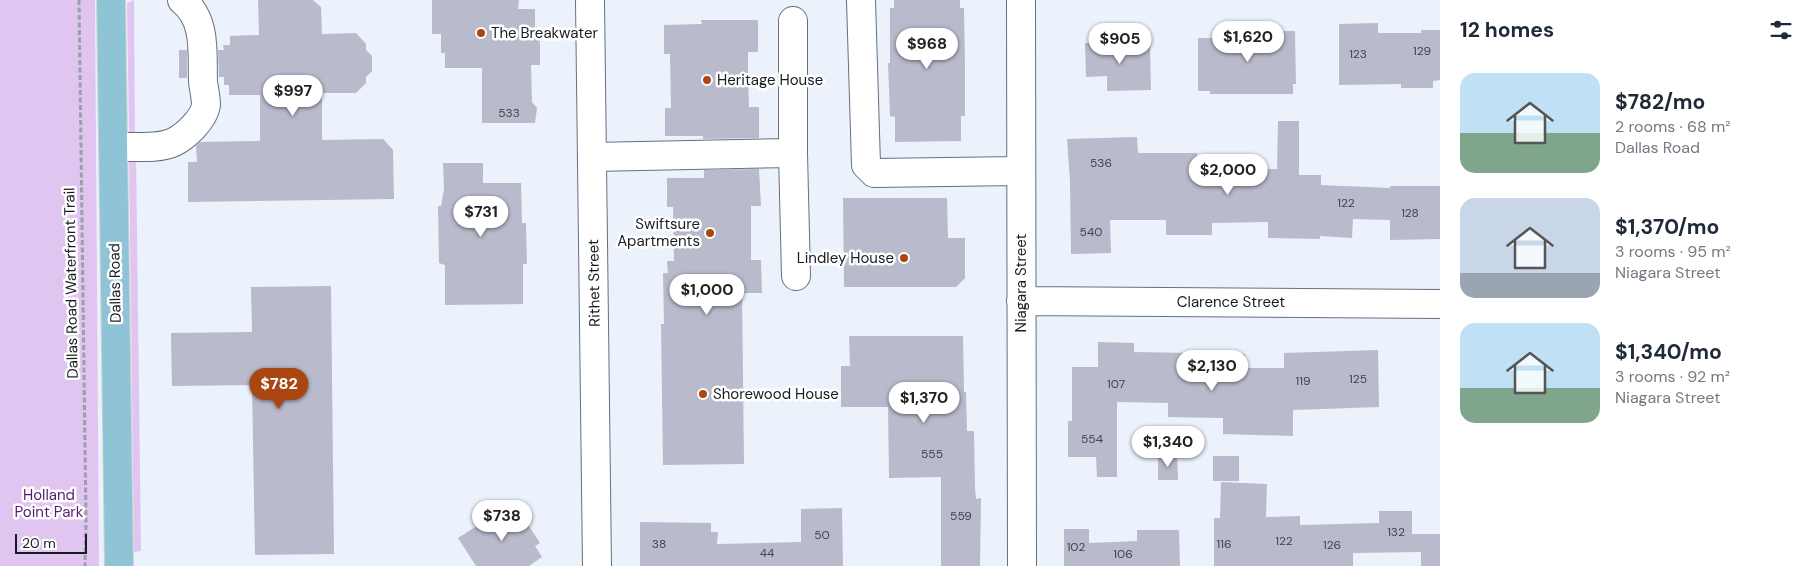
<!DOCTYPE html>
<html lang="en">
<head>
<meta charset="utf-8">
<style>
  body { margin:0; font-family:"DM Sans",sans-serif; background:#f2f2f3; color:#1f2937; height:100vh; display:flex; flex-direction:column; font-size:19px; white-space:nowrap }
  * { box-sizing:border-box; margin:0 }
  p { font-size:16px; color:#747a83 }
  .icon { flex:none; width:28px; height:28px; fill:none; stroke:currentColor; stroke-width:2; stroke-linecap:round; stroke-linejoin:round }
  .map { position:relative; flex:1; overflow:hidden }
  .details { display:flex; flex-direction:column; background:#fff; width:375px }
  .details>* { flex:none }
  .scale { position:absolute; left:15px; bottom:12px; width:72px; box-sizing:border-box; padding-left:5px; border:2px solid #171c21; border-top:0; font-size:14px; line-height:18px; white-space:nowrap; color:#171c21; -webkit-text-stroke:4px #fff; paint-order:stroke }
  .price { position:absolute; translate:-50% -42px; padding:0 11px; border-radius:18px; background:#fff; color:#222; font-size:16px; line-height:32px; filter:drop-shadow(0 1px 2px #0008) }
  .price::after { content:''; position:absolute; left:50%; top:30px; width:15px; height:11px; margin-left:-8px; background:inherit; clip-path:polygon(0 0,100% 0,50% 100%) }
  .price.active { background:#aa4612; color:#fff }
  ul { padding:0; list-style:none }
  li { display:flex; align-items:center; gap:15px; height:125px; padding:0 20px }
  li span { display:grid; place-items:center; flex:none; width:140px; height:100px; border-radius:15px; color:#555 }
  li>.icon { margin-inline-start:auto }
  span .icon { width:60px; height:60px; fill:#fffc; stroke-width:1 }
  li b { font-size:21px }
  h2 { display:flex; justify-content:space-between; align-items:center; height:60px; padding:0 20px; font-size:21px }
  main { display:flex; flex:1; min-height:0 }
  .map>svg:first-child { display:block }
  .green { fill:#e1c5f1 }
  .building { fill:#b9bacc }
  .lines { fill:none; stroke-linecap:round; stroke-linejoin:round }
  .minor-casing { stroke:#65707e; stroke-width:30 }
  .major-casing { stroke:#d1d2d3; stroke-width:30 }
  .path { stroke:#99a0a8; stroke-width:3; stroke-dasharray:5 2.5; stroke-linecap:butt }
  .minor { stroke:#fff; stroke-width:28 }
  .major { stroke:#8ec4d6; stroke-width:28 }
  .poi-dot { fill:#aa4612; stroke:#fff; stroke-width:2 }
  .labels { text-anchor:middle; stroke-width:5; stroke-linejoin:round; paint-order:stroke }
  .number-label { font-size:12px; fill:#40444c }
  .poi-label { font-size:15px; fill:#171c21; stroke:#fff; text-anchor:start }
  .street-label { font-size:15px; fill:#171c21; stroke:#fff }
  .park-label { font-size:15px; fill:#561c6f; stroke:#fff }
</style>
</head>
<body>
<main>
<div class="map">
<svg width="1440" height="566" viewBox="0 0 1440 566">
  <rect width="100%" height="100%" fill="#ebf2fc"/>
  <!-- green -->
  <path class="green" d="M0 0H95L99 566H0Z
    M134 0 135 139 129 133 127 3Z
    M136 151 141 551 134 552 129 157Z"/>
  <!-- building -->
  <path class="building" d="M258 0H313L321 7 322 34 356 33 366 44V50L372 56V71L366 77V83L356 93H322V140L383 139 393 150 394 199 188 202V162H197L196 146 200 142 260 141V95H229V85H224V77H219L218 50H224L223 45H230V36L259 35Z
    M432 0H519L518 9H535V36H540V65H531L532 102 537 108 535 123H482V68H445V53H441V34H432Z
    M894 0H960V8H964L965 63V116H961V141L895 142V117L890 116 888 63H890V8H894Z
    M701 20H758V52H748V75L749 107H759V138L703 139V136H665V108H671L670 54H664V25L702 24Z
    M1378 23V33H1421V30H1440V80L1433 81V88H1401V84L1339 85V24Z
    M1295 31 1296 84H1293V94H1210V91H1198V38H1214V32Z
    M1148 42V47H1150L1151 90 1107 91V76L1086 77 1085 43Z
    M179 50H187V78H179Z
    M1278 121H1299V175H1321V185L1390 188V186H1440V239L1390 240V220L1353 219 1352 238 1320 236V239L1268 238V222L1212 223V235H1166V220H1110L1111 253 1071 254 1070 181 1067 139 1137 137 1138 153H1197V159H1212V170L1277 169Z
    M443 163H483V183H521L522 223H526L527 264H523V304L445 305V265L439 263 438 206H441L444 189Z
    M759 169 761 206H751V260H761L762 293H742L744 464 663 465 661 324H664L663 273H668L667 261H674L673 207H667V178H704V170Z
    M843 198H947L948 238H965V278L956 287H844Z
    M331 286 334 554 255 555 252 385 172 386 171 333 252 332 251 287Z
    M849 336H963L964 392H966L967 431H974L975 488 976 499 981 498 980 566H941V477L889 478 888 407H841V366H850Z
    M1098 342 1134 343V352L1245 354V368H1284V353L1378 350 1379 407 1293 410V436L1223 434V418L1168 417V403L1117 402V477H1097L1096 457H1068V421H1072V367H1098Z
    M1177 455 1178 480H1158V456Z
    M1213 456H1239V481H1213Z
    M1221 482 1267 484 1266 517 1300 516V525L1379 523V511H1412V534H1440V566H1421V552L1353 553V566H1214V518H1220Z
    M508 506 516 518 521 514 540 543 535 546 542 557 529 566H476L458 538Z
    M842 508 843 566H640V522L711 523V532H718L717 544 801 542V509Z
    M1064 529H1089V543L1137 541V530H1179L1180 566H1064Z"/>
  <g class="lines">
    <!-- minor casing -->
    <g class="minor-casing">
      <path id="minor" d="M590 0 597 566
        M861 0 866 165 874 173 1021 171
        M1021 0 1022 566
        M793 21V153L796 276
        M113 147C131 146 158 150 174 142 186 136 204 119 206 105 206 98 204 89 203 82 202 53 207 20 182 0
        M592 157 793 153
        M1021 301 1440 304"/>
    </g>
    <!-- major casing -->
    <g class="major-casing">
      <path id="major" d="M111 0 119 566"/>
    </g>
    <!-- path -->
    <path class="path" d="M79 0 86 521 85 566"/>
    <!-- minor -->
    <use href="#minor" class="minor"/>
    <!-- major -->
    <use href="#major" class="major"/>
  </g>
  <!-- markers -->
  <g class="poi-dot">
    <circle cx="481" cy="33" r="5"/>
    <circle cx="707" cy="80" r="5"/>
    <circle cx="710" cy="233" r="5"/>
    <circle cx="904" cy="258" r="5"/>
    <circle cx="703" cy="394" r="5"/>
  </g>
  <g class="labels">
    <!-- number labels -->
    <g class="number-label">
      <text x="1422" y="55">129</text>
      <text x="1358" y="58">123</text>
      <text x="509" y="117">533</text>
      <text x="1101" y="167">536</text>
      <text x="1346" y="207">122</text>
      <text x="1410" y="217">128</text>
      <text x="1091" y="236">540</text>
      <text x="1358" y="383">125</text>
      <text x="1303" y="385">119</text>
      <text x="1116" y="388">107</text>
      <text x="1092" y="443">554</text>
      <text x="932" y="458">555</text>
      <text x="961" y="520">559</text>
      <text x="1396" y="536">132</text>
      <text x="822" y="539">50</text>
      <text x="1284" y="545">122</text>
      <text x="659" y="548">38</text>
      <text x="1224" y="548">116</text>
      <text x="1332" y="549">126</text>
      <text x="1076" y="551">102</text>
      <text x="767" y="557">44</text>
      <text x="1123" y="558">106</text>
    </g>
    <!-- poi labels -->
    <g class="poi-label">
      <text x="491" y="38">The Breakwater</text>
      <text x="717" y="85">Heritage House</text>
      <text x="700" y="229" text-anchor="end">Swiftsure<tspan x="700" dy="17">Apartments</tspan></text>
      <text x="894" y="263" text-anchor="end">Lindley House</text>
      <text x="713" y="399">Shorewood House</text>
    </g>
    <!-- street labels -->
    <g class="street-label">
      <text transform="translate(71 283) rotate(-91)" y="5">Dallas Road Waterfront Trail</text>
      <text transform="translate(115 283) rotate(-91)" y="5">Dallas Road</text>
      <text transform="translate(594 283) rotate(-91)" y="5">Rithet Street</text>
      <text transform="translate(1021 283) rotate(-90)" y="5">Niagara Street</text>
      <text x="1231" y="307">Clarence Street</text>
    </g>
    <!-- park labels -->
    <g class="park-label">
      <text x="49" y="500">Holland<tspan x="49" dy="17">Point Park</tspan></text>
    </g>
  </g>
</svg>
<div class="scale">20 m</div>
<b class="price" style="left:1248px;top:63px">$1,620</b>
<b class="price" style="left:1120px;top:65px">$905</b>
<b class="price" style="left:927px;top:70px">$968</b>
<b class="price" style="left:293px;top:117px">$997</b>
<b class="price" style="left:1228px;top:196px">$2,000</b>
<b class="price" style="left:481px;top:238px">$731</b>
<b class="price" style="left:707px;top:316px">$1,000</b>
<b class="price" style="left:1212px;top:392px">$2,130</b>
<b class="price active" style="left:279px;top:410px">$782</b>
<b class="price" style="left:924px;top:424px">$1,370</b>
<b class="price" style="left:1168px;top:468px">$1,340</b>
<b class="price" style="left:502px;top:542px">$738</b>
</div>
<section class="details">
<h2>12 homes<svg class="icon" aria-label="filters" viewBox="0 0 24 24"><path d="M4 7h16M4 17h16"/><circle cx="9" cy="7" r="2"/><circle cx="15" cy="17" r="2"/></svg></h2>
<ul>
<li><span style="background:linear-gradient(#bfe0f5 60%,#7fa58c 0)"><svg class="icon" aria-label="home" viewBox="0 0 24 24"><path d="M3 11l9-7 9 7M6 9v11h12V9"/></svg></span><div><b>$782/mo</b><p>2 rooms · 68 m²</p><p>Dallas Road</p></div></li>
<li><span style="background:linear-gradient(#c9d6e8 75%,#9aa5b1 0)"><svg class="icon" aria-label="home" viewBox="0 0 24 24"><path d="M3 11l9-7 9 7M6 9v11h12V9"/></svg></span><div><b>$1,370/mo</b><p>3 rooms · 95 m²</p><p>Niagara Street</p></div></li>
<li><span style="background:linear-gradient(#bfe0f5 65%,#7fa58c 0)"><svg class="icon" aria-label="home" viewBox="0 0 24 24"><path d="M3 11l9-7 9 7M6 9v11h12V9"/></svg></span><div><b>$1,340/mo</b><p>3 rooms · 92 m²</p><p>Niagara Street</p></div></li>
</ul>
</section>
</main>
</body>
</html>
